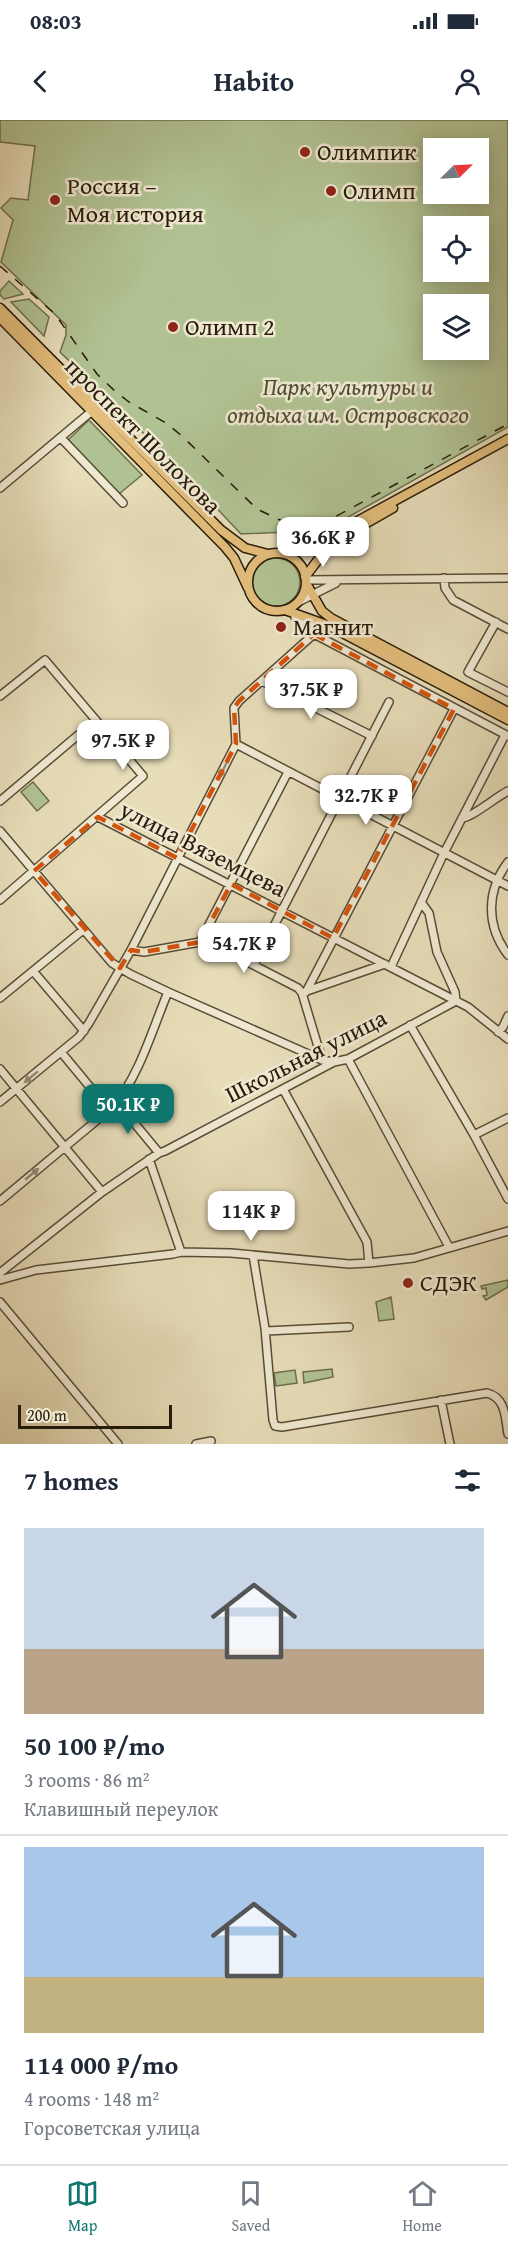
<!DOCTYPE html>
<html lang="en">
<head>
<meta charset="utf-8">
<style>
  body { margin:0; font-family:"Gentium Book Plus",serif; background:#f6f6f7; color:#1f2937; height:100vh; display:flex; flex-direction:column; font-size:22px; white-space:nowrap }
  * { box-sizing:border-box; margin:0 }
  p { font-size:20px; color:#747a83 }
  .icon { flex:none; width:33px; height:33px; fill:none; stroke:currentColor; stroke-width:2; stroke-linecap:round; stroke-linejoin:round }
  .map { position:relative; height:1324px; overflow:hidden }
  .side { display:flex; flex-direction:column; background:#fff; flex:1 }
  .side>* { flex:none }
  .needle { width:39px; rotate:66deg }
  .controls { position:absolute; left:423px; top:18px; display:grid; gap:12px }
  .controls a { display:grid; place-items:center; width:66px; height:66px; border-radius:0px; background:#fff; box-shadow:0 3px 15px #0003; font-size:30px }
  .scale { position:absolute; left:18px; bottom:15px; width:154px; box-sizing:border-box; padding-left:6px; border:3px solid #281c0a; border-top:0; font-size:16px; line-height:21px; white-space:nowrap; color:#281c0a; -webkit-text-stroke:4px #efe9d2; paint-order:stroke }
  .price { position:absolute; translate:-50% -51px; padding:0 14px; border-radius:12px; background:#fff; color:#222; font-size:20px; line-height:39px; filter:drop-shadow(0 2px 3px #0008) }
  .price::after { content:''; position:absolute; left:50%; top:36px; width:18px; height:14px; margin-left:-9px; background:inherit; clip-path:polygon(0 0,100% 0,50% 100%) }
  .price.active { background:#0f766e; color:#fff }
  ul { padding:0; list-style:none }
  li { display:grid; align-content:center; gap:12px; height:318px; padding:0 24px }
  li+li { border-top:2px solid #e0e1e3 }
  li span { display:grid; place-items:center; height:186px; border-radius:0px; color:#555 }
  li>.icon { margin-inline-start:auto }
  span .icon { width:108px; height:108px; fill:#fffc; stroke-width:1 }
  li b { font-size:26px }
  h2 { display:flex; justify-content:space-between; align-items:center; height:72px; padding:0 24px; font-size:26px }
  .status { display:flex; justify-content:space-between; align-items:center; height:42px; padding:0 30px; background:#fff; direction:ltr }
  .status svg { height:16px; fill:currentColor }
  header { display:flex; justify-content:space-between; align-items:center; height:78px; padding:0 24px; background:#fff; font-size:27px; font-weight:700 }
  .tab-bar { display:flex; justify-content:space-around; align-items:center; height:84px; border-top:2px solid #e0e1e3; background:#fff; font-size:16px; color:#747a83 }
  .tab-bar a { display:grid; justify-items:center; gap:3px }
  .tab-bar .active { color:#0f766e }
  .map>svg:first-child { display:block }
  .green { fill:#b1c292; stroke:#6c6f4e; stroke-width:1.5; fill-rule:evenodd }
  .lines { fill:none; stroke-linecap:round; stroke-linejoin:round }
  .minor-casing { stroke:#584c36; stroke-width:10 }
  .major-casing { stroke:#281c0a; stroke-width:11 }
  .minor { stroke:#efe9d2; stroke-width:7 }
  .major { stroke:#e4be7c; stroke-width:8 }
  .rail { stroke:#281c0a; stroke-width:1.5; stroke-dasharray:10 10; stroke-linecap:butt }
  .oneway { fill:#958d78 }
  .marked { fill:none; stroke:#d5530c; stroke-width:4.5; stroke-dasharray:12 8; stroke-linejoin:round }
  .poi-dot { fill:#8f2418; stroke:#efe9d2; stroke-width:2 }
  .labels { text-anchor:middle; stroke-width:5; stroke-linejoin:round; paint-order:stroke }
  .poi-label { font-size:24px; fill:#281c0a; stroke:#efe9d2; text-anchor:start }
  .park-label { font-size:24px; font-style:italic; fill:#514e33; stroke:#efe9d2 }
  .street-label { font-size:24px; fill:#281c0a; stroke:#efe9d2 }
</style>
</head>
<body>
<div class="status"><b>08:03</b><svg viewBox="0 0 49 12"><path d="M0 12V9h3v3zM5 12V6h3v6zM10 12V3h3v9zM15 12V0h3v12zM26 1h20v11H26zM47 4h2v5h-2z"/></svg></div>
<header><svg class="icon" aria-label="back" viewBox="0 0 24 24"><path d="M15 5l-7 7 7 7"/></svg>Habito<svg class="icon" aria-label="person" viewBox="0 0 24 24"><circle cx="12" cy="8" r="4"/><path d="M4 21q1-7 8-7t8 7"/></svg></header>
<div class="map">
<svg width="508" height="1324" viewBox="0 0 508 1324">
  <rect width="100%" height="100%" fill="#e7ddb9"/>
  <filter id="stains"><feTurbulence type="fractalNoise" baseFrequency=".00333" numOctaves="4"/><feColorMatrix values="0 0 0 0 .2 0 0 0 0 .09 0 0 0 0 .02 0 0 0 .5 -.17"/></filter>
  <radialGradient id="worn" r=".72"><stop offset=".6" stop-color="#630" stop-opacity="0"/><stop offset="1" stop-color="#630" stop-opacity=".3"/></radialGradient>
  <!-- green -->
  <path class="green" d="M0 0H508V307L334 405 310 411 241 414 174 343 60 232 66 215V205L1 142 13 100 1 88 11 78 28 80 35 26 0 22ZM434 28H478V74H434ZM434 106H478V152H434ZM434 184H478V230H434Z
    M9 161 23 174 4 179 0 175V171Z
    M29 179 49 197 44 216 11 182Z
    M89 300 142 355 119 374 68 320Z
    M252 462a24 24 0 1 1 48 0a24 24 0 1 1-48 0Z
    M33 662 49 681 37 691 21 672Z
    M508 1160V1167L486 1180 483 1176 487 1175 486 1168 482 1169 481 1166Z
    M391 1177 394 1199 379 1201 376 1182Z
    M332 1249 333 1257 304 1263 303 1252Z
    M295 1250 297 1263 276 1266 274 1253Z"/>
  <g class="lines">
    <!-- minor casing -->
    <g class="minor-casing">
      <path id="minor" d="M61 318 123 383
        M0 368 92 291
        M444 458 445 468 453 480 508 509
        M306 460 508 458
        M298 482 336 463
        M496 502 468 552 508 572
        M314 514 508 616
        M262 561 372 616
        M0 576 45 540 143 656 0 780
        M236 624 508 766
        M0 681 96 600
        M98 697 468 887 508 919
        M462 698C471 698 496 677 508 671
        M0 711 112 843 130 854 168 872 322 940 334 942
        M508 742C486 771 486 806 508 835
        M421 782 429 793 437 832 455 872 456 881
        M200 822 288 652
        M131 830 144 832 200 822 228 832 298 868 302 873 322 940
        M254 845 389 582
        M391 847 444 733 505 615
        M33 851 84 911
        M304 872 385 844
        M306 872 454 589
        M0 878 83 810
        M410 905 474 1015 508 1079
        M498 912 503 907 508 896
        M61 932 109 990
        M348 939 449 1127
        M0 949 102 1072
        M283 969 367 1122 369 1143
        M0 982 79 917 89 903 131 830 236 624 234 588 239 581 314 514 309 506 295 497
        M117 982 159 1033
        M474 1015 508 998
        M149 1039 181 1132
        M0 1081 114 986C140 954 152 910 168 872
        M253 1135 265 1208 273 1300 275 1306 282 1307 487 1273C506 1278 505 1297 508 1314
        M0 1153 102 1072 159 1033 165 1031 334 942 348 939 456 881
        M0 1160 36 1150 173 1134 181 1132 231 1133 349 1144 369 1143 414 1138 508 1111
        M0 1182 118 1324
        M266 1211 349 1207
        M441 1280 450 1324
        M196 1324 211 1321"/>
    </g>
    <!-- major casing -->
    <g class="major-casing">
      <path id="major" d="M0 188 221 410 245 428 268 434
        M0 198 225 427 234 438 248 468
        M248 462a29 29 0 1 1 58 0a29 29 0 1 1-58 0Z
        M280 433 303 428 319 422 508 319
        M305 457 330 424 393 388
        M306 463 322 491 331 498 508 592
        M285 490 327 505 508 600"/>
    </g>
    <!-- minor -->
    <use href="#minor" class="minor"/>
    <!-- major -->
    <use href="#major" class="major"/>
    <!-- rail -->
    <path class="rail" d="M0 146 55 194 97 254 116 272 129 282 166 303 182 316 257 389 280 400 300 404 331 399 508 304"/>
  </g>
  <!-- one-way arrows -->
  <defs><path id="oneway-solid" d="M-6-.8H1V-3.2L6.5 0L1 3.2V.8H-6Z" transform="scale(1.5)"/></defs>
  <g class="oneway">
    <use href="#oneway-solid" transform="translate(223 650) rotate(117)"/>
    <use href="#oneway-solid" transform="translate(31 957) rotate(141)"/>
    <use href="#oneway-solid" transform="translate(32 1054) rotate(-40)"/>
  </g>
  <!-- marked area -->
  <path class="marked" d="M314 514 454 589 333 818 231 764 200 822 144 832 131 830 120 848 34 751 98 697 177 738 236 624 234 588 239 581Z"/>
  <!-- markers -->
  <g class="poi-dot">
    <circle cx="305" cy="32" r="6"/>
    <circle cx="331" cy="71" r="6"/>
    <circle cx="55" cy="80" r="6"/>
    <circle cx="173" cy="207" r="6"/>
    <circle cx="281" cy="507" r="6"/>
    <circle cx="408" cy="1163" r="6"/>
  </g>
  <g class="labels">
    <!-- poi labels -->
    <g class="poi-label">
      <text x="317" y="40">Олимпик</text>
      <text x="67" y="74">Россия –<tspan x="67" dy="28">Моя история</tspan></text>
      <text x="343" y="79">Олимп</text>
      <text x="185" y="215">Олимп 2</text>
      <text x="293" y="515">Магнит</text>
      <text x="420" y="1171">СДЭК</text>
    </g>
    <!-- park labels -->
    <g class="park-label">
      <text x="348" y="275">Парк культуры и<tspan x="348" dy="28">отдыха им. Островского</tspan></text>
    </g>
    <!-- street labels -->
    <g class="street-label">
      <text transform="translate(143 316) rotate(45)" y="8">проспект Шолохова</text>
      <text transform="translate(203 729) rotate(27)" y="8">улица Вяземцева</text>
      <text transform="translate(306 936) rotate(-27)" y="8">Школьная улица</text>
    </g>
  </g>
  <rect width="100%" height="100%" filter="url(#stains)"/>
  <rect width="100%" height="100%" fill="url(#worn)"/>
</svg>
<div class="controls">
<a><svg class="needle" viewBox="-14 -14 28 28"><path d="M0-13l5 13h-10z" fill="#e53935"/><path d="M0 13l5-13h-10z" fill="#747a83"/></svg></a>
<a><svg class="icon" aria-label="locate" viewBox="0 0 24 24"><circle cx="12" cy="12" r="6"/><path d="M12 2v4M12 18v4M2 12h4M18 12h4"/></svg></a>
<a><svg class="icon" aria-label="layers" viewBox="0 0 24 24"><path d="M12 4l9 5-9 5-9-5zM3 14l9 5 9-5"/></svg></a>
</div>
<div class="scale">200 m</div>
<b class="price" style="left:323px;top:448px">36.6K ₽</b>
<b class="price" style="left:311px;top:600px">37.5K ₽</b>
<b class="price" style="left:123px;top:651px">97.5K ₽</b>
<b class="price" style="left:366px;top:706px">32.7K ₽</b>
<b class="price" style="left:244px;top:854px">54.7K ₽</b>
<b class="price active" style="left:128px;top:1015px">50.1K ₽</b>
<b class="price" style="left:251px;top:1122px">114K ₽</b>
</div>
<section class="side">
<h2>7 homes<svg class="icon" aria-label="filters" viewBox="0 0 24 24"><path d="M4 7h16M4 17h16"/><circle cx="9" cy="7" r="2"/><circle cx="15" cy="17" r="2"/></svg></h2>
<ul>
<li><span style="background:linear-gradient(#c9d6e8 65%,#b9a48a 0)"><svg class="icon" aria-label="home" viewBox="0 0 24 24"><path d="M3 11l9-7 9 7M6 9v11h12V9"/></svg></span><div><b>50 100 ₽/mo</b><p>3 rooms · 86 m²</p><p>Клавишный переулок</p></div></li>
<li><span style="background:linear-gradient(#a9c7e8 70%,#c2b280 0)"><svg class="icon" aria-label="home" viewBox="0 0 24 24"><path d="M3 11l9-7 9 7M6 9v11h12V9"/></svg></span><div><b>114 000 ₽/mo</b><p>4 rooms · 148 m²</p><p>Горсоветская улица</p></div></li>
</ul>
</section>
<nav class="tab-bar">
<a class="active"><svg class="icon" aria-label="map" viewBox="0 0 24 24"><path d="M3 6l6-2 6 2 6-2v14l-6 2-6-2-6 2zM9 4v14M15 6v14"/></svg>Map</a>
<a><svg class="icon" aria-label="saved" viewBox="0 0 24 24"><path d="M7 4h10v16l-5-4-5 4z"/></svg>Saved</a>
<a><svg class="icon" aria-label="home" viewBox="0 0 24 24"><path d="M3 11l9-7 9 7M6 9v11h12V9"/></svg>Home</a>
</nav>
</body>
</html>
